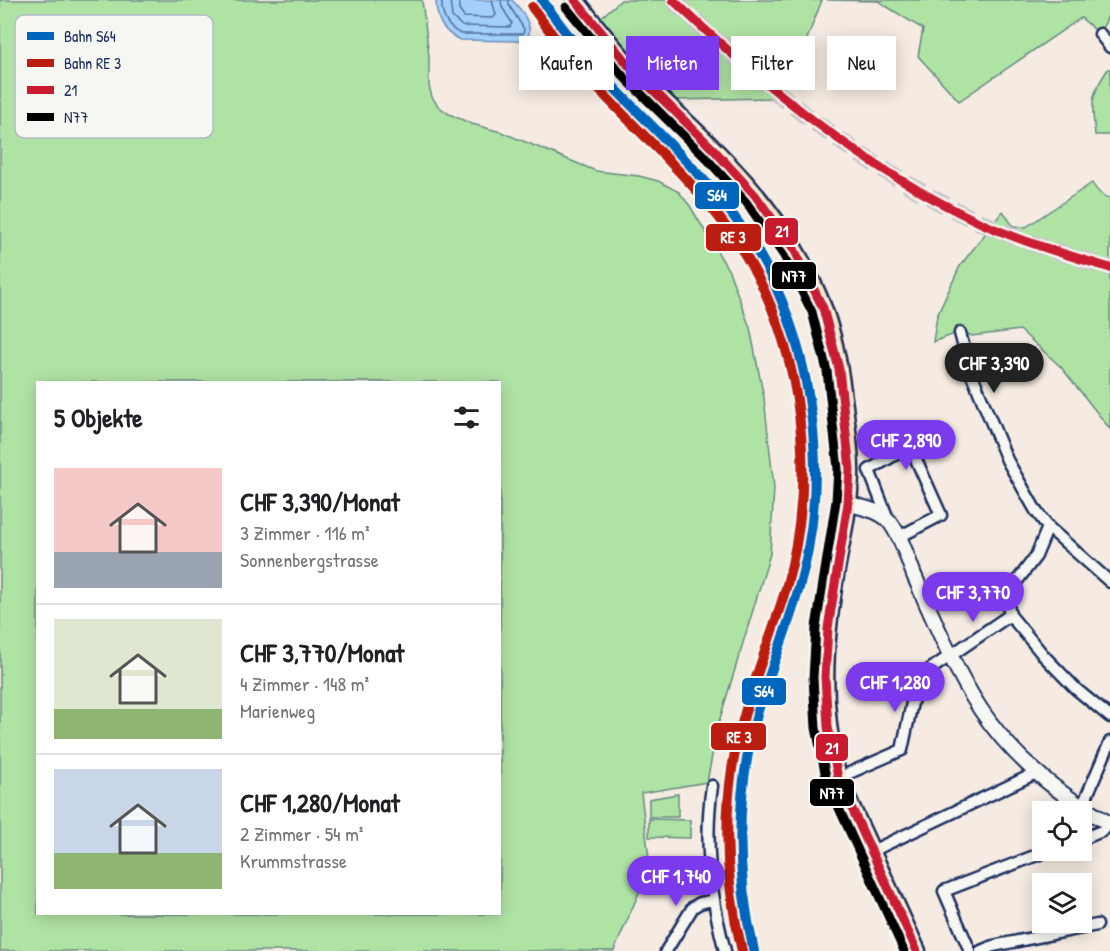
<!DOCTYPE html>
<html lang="de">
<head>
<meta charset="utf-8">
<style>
  body { margin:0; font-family:"Patrick Hand",sans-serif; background:#f6f6f6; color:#202124; height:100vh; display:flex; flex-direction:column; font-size:22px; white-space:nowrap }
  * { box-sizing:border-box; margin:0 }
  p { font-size:20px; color:#757577 }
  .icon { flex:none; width:33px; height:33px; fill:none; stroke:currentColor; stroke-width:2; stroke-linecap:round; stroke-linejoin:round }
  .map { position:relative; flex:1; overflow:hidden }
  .sheet { position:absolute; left:36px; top:381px; width:465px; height:534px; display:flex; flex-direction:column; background:#fff; border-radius:0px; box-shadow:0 3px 15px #0003 }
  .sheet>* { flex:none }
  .guide { position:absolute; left:519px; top:36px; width:501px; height:54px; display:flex; gap:12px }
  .tools { position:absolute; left:1032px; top:801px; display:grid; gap:12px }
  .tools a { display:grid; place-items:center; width:60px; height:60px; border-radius:0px; background:#fff; box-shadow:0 3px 15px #0003; font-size:30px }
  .price { position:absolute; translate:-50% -51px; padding:0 14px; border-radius:21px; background:#7c3aed; color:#fff; font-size:20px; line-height:39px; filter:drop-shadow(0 2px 3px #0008) }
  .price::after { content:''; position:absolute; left:50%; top:36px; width:18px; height:14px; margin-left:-9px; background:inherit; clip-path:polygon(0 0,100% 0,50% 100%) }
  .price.selected { background:#222; color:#fff }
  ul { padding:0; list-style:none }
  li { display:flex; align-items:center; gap:18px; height:150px; padding:0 18px }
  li+li { border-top:2px solid #e0e0e0 }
  li span { display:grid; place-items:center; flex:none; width:168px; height:120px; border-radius:0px; color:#555 }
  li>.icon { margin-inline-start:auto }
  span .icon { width:72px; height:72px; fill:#fffc; stroke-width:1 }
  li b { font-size:26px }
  h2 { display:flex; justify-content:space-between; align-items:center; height:72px; padding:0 18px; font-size:26px }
  .tag { padding:0 21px; border-radius:0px; background:#fff; box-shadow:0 3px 15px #0003; font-size:21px; line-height:54px }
  .tag.selected { background:#7c3aed; color:#fff }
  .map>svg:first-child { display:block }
  .green { fill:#afe3a4; stroke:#658981; stroke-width:1.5; fill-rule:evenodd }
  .water { fill:#a2cffc; stroke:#6c8fbd; stroke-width:1.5 }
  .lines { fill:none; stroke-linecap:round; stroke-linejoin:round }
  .shore { stroke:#516f9d; stroke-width:1.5 }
  .trunk-tunnel { stroke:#c9c5c8; stroke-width:18; stroke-dasharray:18 9; stroke-linecap:butt }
  .minor-casing { stroke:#1b2f5e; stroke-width:15 }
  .tertiary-casing { stroke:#1b2f5e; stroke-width:18 }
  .primary-casing { stroke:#1b2f5e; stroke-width:21 }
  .minor { stroke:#f6f6f2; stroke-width:10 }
  .tertiary { stroke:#f6f6f2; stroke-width:14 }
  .primary { stroke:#fbddab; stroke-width:16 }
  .bus-1-casing { stroke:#f6f6f2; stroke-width:14 }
  .bus-2-casing { stroke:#f6f6f2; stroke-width:14 }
  .bus-1 { stroke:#ca1a30; stroke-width:9 }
  .bus-2 { stroke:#000; stroke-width:9 }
  .rail-1-casing { stroke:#f6f6f2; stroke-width:15 }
  .rail-2-casing { stroke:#f6f6f2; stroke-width:15 }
  .rail-1 { stroke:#0065bd; stroke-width:10 }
  .rail-2 { stroke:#bb1e10; stroke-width:10 }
  .key { fill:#f6f6f2; stroke:#b4bac6; stroke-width:1.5 }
  .key-label { font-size:16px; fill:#1b2f5e }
  .line-badge { stroke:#f6f6f2; stroke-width:2 }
  .badge-label { font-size:16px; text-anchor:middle; font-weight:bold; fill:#fff }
</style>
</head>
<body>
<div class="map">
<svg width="1110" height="951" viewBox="0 0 1110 951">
  <rect width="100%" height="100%" fill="#f5ebe2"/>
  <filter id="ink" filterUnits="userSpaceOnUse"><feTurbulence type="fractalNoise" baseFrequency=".0167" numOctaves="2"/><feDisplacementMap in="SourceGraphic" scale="12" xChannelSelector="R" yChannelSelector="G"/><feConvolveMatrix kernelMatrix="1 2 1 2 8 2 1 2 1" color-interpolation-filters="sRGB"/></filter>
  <g filter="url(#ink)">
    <!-- green -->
    <path class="green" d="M0 0H422L429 56V86L432 97 438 106 449 114 472 124 501 132 596 171 639 176 658 181 679 192 690 206 729 271 750 328 764 398 774 488 770 554 718 725 707 782 641 793 650 867 614 951H0ZM38 382H500V914H38Z
      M621 0H822L793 75 772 98 673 100 599 19Z
      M827 0H1110V11L1100 34 1081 18 959 101 918 56 923 29 878 1Z
      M1108 69H1110V135H1095C1092 103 1089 97 1108 69Z
      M1092 183C1096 190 1102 197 1110 198V429L1061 367 1020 330 972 336 962 331 933 342 937 316 960 266 1003 211 1013 226 1026 227Z
      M678 794V817H649V799Z
      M649 819 690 820V838L649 837Z"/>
    <!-- water -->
    <path class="water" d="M439 0H512C521 9 535 27 527 39L520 41 460 40C443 32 437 21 436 3Z"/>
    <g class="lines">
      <!-- shore -->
      <path class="shore" d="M442 0C441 15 446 27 461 34H523L524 29 509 5V0
        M450 0 452 17 462 26 510 27 512 23 502 7 501 0
        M459 0V10L464 17 493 18 496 15 492 0"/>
      <!-- trunk-tunnel -->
      <path class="trunk-tunnel" d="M673 0C764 88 866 170 982 223 1023 241 1066 255 1110 268"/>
      <!-- minor casing -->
      <g class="minor-casing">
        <path id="minor" d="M1100 34 1110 47
          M960 333 970 370 1007 460 1036 511 1048 527 1110 582
          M888 519 869 470 910 446 941 515 899 537
          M1048 527 1036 556 1008 593V605L1010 615 1044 656 1076 689 1110 717
          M838 778 902 750 916 684 922 675 1010 615
          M712 786C704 840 711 899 725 951
          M1082 807 1110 742
          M1082 839 1102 831 1110 824
          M872 851 1036 773
          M666 951 693 907 700 903 713 900
          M970 951 944 891 1050 850
          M981 951 993 946 1097 925"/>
      </g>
      <!-- tertiary casing -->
      <g class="tertiary-casing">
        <path id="tertiary" d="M847 503C860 507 880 510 889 521 901 536 907 557 914 575 933 618 955 671 981 710 1014 759 1059 795 1110 824"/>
      </g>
      <!-- primary casing -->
      <g class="primary-casing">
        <path id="primary" d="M575 0C595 26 616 52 639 76 667 106 698 132 726 162 766 203 803 255 823 308 835 340 840 373 844 406 847 430 851 453 850 478 849 511 840 544 835 576 823 648 820 707 838 778L917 951"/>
      </g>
      <!-- minor -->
      <use href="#minor" class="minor"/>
      <!-- tertiary -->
      <use href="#tertiary" class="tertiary"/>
      <!-- primary -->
      <use href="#primary" class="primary"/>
      <!-- bus-1 casing -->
      <g class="bus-1-casing">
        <path id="bus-1" d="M575 0 630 67 715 151 755 195 794 249 823 308 839 369 850 469 848 503 828 628 825 677 828 727 838 778 917 951
          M673 0C766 88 865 169 981 223 1023 242 1067 255 1110 268"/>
      </g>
      <!-- bus-2 casing -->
      <g class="bus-2-casing">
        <path id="bus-2" d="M566 7 622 75 707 159 746 202 784 256 812 312 827 371 838 469 836 501 816 627 813 678 816 728 827 782 904 951"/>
      </g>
      <!-- bus-1 -->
      <use href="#bus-1" class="bus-1"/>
      <!-- bus-2 -->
      <use href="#bus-2" class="bus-2"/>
      <!-- rail-1 casing -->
      <g class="rail-1-casing">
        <path id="rail-1" d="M542 0C561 26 579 51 601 74 664 141 737 200 775 285 812 367 824 462 808 549 798 605 774 657 758 711 735 791 735 870 754 951"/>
      </g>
      <!-- rail-2 casing -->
      <g class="rail-2-casing">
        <path id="rail-2" d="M532 7C551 33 569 58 591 81 653 148 725 205 764 290 806 382 814 490 786 588 768 648 742 706 732 769 723 830 727 891 742 951"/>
      </g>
      <!-- rail-1 -->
      <use href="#rail-1" class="rail-1"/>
      <!-- rail-2 -->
      <use href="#rail-2" class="rail-2"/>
    </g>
  </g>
  <!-- legend -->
  <rect x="15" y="15" width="198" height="123" rx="9" class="key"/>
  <rect x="27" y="32" width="27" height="8" fill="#0065bd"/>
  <rect x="27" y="59" width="27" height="8" fill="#bb1e10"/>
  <rect x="27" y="86" width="27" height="8" fill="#ca1a30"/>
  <rect x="27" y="113" width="27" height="8" fill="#000"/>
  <g class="key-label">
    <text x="64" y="42">Bahn S64</text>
    <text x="64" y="69">Bahn RE 3</text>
    <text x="64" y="96">21</text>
    <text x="64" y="123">N77</text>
  </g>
  <g class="line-badge">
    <rect x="694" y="181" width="46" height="29" rx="6" fill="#0065bd"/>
    <rect x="764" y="217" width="35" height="29" rx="6" fill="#ca1a30"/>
    <rect x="705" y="223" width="57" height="29" rx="6" fill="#bb1e10"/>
    <rect x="771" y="261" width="46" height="29" rx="6" fill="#000"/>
    <rect x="741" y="677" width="46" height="29" rx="6" fill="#0065bd"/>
    <rect x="710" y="722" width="57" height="29" rx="6" fill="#bb1e10"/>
    <rect x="815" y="733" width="34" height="29" rx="6" fill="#ca1a30"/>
    <rect x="809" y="778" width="46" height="29" rx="6" fill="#000"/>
  </g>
  <g class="badge-label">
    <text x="717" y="201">S64</text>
    <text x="782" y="237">21</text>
    <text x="733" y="243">RE 3</text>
    <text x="794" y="282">N77</text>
    <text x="764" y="697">S64</text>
    <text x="739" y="743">RE 3</text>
    <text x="832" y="754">21</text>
    <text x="832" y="799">N77</text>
  </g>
</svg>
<div class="tools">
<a><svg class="icon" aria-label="locate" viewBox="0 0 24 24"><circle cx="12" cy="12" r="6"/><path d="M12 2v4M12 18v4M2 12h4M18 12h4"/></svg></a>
<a><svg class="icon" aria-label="layers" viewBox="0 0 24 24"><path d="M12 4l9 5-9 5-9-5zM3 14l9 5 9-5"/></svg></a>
</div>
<b class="price selected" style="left:994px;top:394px">CHF 3,390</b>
<b class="price" style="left:906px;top:471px">CHF 2,890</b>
<b class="price" style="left:973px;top:623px">CHF 3,770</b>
<b class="price" style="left:895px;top:713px">CHF 1,280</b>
<b class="price" style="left:676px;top:907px">CHF 1,740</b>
<div class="guide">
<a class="tag">Kaufen</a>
<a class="tag selected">Mieten</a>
<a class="tag">Filter</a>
<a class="tag">Neu</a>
</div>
<section class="sheet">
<h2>5 Objekte<svg class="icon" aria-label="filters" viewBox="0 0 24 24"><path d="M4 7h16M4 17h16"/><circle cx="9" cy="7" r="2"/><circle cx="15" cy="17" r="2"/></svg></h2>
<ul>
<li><span style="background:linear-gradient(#f6c9c9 70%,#9aa5b1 0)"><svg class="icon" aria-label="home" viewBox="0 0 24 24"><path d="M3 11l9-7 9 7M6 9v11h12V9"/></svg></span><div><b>CHF 3,390/Monat</b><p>3 Zimmer · 116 m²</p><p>Sonnenbergstrasse</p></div></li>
<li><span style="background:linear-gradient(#dfe7d0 75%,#8fb573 0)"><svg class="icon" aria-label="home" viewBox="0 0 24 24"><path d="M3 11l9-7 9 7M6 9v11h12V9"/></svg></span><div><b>CHF 3,770/Monat</b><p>4 Zimmer · 148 m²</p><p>Marienweg</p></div></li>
<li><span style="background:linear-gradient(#c9d6e8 70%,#8fb573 0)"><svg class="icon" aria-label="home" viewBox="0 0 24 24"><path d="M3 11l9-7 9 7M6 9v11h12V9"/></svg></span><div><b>CHF 1,280/Monat</b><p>2 Zimmer · 54 m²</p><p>Krummstrasse</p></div></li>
</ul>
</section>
</div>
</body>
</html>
